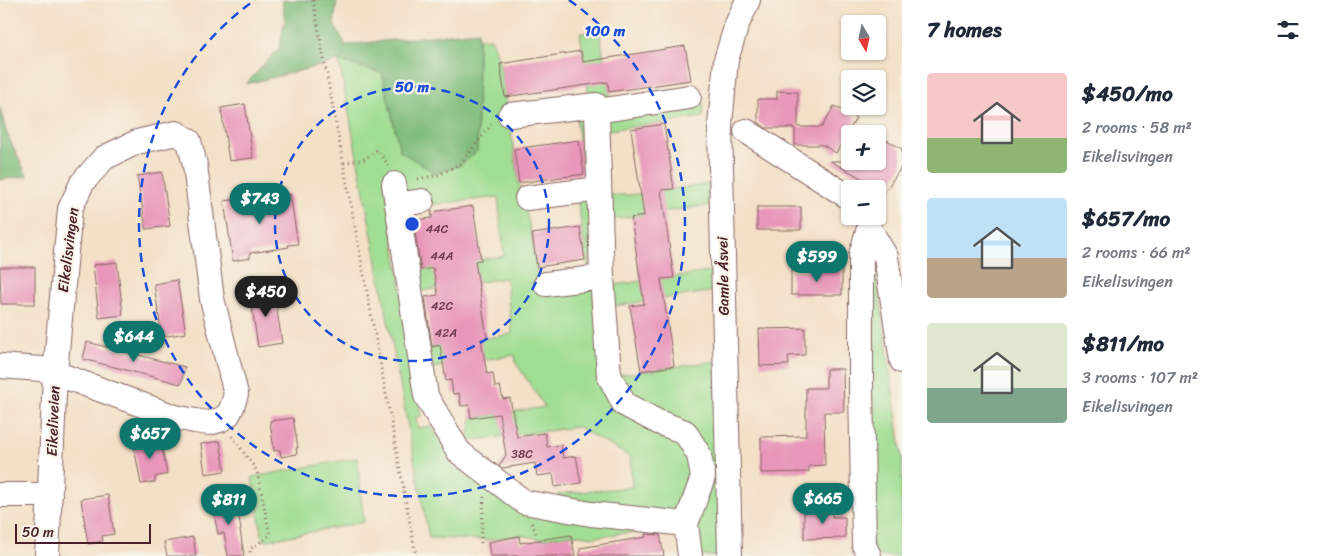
<!DOCTYPE html>
<html lang="en">
<head>
<meta charset="utf-8">
<style>
  body { margin:0; font-family:Sriracha,sans-serif; background:#f6f6f7; color:#1f2937; height:100vh; display:flex; flex-direction:column; font-size:19px; white-space:nowrap }
  * { box-sizing:border-box; margin:0 }
  p { font-size:16px; color:#747a83 }
  .icon { flex:none; width:28px; height:28px; fill:none; stroke:currentColor; stroke-width:2; stroke-linecap:round; stroke-linejoin:round }
  .map { position:relative; flex:1; overflow:hidden }
  .details { display:flex; flex-direction:column; background:#fff; width:425px }
  .details>* { flex:none }
  .needle { width:32px; rotate:171deg }
  .buttons { position:absolute; left:841px; top:15px; display:grid; gap:10px }
  .buttons a { display:grid; place-items:center; width:45px; height:45px; border-radius:5px; background:#fff; box-shadow:0 1px 4px #0004; font-size:25px }
  .scale { position:absolute; left:15px; bottom:12px; width:136px; box-sizing:border-box; padding-left:5px; border:2px solid #4a1f2b; border-top:0; font-size:14px; line-height:18px; white-space:nowrap; color:#4a1f2b; -webkit-text-stroke:4px #f7f3e8; paint-order:stroke }
  .price { position:absolute; translate:-50% -42px; padding:0 11px; border-radius:18px; background:#0f766e; color:#fff; font-size:16px; line-height:32px; filter:drop-shadow(0 1px 2px #0008) }
  .price::after { content:''; position:absolute; left:50%; top:30px; width:15px; height:11px; margin-left:-8px; background:inherit; clip-path:polygon(0 0,100% 0,50% 100%) }
  .price.selected { background:#222; color:#fff }
  ul { padding:0; list-style:none }
  li { display:flex; align-items:center; gap:15px; height:125px; padding:0 25px }
  li span { display:grid; place-items:center; flex:none; width:140px; height:100px; border-radius:5px; color:#555 }
  li>.icon { margin-inline-start:auto }
  span .icon { width:60px; height:60px; fill:#fffc; stroke-width:1 }
  li b { font-size:21px }
  h2 { display:flex; justify-content:space-between; align-items:center; height:60px; padding:0 25px; font-size:21px }
  main { display:flex; flex:1; min-height:0 }
  .map>svg:first-child { display:block }
  .green { fill:#a0de93; stroke:#757e5f }
  .forest { fill:#80bd7d; stroke:#656e54 }
  .building { fill:#e897ba }
  .lines { fill:none; stroke-linecap:round; stroke-linejoin:round }
  .minor-casing { stroke:#856361; stroke-width:26 }
  .path { stroke:#856361; stroke-width:3; stroke-dasharray:1 4; stroke-linecap:butt }
  .minor { stroke:#fff; stroke-width:24 }
  .ring { fill:none; stroke:#1d4ed8; stroke-width:2.5; stroke-dasharray:9 6 }
  .labels { text-anchor:middle; stroke-width:4.5; stroke-linejoin:round; paint-order:stroke }
  .number-label { font-size:12px; fill:#723d4f }
  .street-label { font-size:15px; fill:#4a1f2b; stroke:#f7f3e8 }
  .centre { fill:#1d4ed8; stroke:#f7f3e8; stroke-width:2.5 }
  .ring-label { font-size:15px; text-anchor:middle; font-weight:bold; fill:#1d4ed8; stroke:#f7f3e8; stroke-width:4.5; stroke-linejoin:round; paint-order:stroke }
</style>
</head>
<body>
<main>
<div class="map">
<svg width="902" height="556" viewBox="0 0 902 556">
  <rect width="100%" height="100%" fill="#f7f3e8"/>
  <filter id="ink" filterUnits="userSpaceOnUse"><feTurbulence type="fractalNoise" baseFrequency=".02" numOctaves="2"/><feDisplacementMap in="SourceGraphic" scale="10" xChannelSelector="R" yChannelSelector="G"/><feConvolveMatrix kernelMatrix="1 2 1 2 8 2 1 2 1" color-interpolation-filters="sRGB"/></filter>
  <filter id="wash" filterUnits="userSpaceOnUse"><feTurbulence type="fractalNoise" baseFrequency=".0096" numOctaves="4" result="noise"/><feDisplacementMap in="SourceGraphic" scale="20" xChannelSelector="R" yChannelSelector="G"/><feGaussianBlur stdDeviation="1.12" result="paint"/><feColorMatrix in="noise" values="0 0 0 0 0 0 0 0 0 0 0 0 0 0 0 0 0 1.4 0 .05"/><feComposite in="paint" operator="in"/></filter>
  <g filter="url(#wash)">
    <rect width="100%" height="100%" fill="#f3e0c6"/>
    <!-- green -->
    <path class="green" d="M580 33H600L610 98 589 96Z
      M491 38 500 63 519 182 531 233 541 295 595 289 603 385 679 440 693 456 696 479 680 514 559 504 558 494 632 487 630 457 578 427 468 441 472 418 545 407 516 363 515 355 431 368 427 348 512 334 506 278 415 292 413 270 504 256 498 197 428 205 404 195 385 183 421 416 416 417 418 428 431 426 460 468 492 493 538 512 661 531 645 533H624L595 537 571 534 541 539 520 535 488 540 429 538 339 61 382 73 400 151H477L478 39Z
      M703 103V117L603 131V118Z
      M575 112 588 116 594 169 586 181Z
      M710 184 711 205 607 220V195H630Z
      M577 197 592 198 596 221 589 274Z
      M874 255 902 459V556H873L864 256Z
      M716 271V291L613 306V285Z
      M716 361 720 556H698L695 528 708 458 635 403 618 375Z
      M357 458 364 522 263 541 252 477Z"/>
    <!-- forest -->
    <path class="forest" d="M282 0H337L334 25 346 45 478 31 477 151 460 166 435 173 400 151 382 73 339 61 246 84 279 48 285 20Z
      M0 108 7 134 27 176 0 180Z"/>
    <g id="blocks">
      <!-- building -->
      <path class="building" d="M685 46 691 80 609 92 608 82 505 97 500 64 581 51 583 62Z
        M777 91 798 92V127H822L834 106 856 118 836 153 823 145H795V128H766L758 122V99H777Z
        M245 104 253 158 229 161 221 108Z
        M664 124 674 189 661 190 674 278 661 279 674 366 641 371 630 306 644 304 631 218 644 216 631 129Z
        M579 140 584 174 519 183 514 149Z
        M887 140 902 149V166L884 193 864 182 865 180 830 161H878V156Z
        M162 172 170 226 146 229 137 176Z
        M280 194V196L290 194 298 244 288 245 289 247 250 253V258L233 261 224 201Z
        M473 206 481 260 475 261 487 338 481 339 487 374 493 373 495 387 500 386 503 399 510 398 517 437 545 433 547 447 561 445 563 458 576 456 581 483 555 487 553 474 537 476 535 463 503 468 499 466 506 455 499 414 471 418 469 405 461 406 459 393 453 394 451 380 446 381 440 345 432 347 425 297 438 295 433 268 421 270 413 220 432 218 431 212Z
        M757 207H801V230H757Z
        M580 227 585 260 537 267 532 234Z
        M117 262 123 315 99 318 93 265Z
        M0 267H35V304H1Z
        M842 270V295H791V271Z
        M177 280 186 333 162 337 154 284Z
        M274 290 282 343 258 347 250 294Z
        M805 328V355L788 356 789 365 760 366 759 329Z
        M87 342 185 367 181 384 83 359Z
        M826 369H843L844 412H824L825 465 809 466V472L761 473V437L806 436V388H826Z
        M293 418 298 448H296L297 454 281 457 280 450 274 451 270 421Z
        M148 438 149 444 161 442 167 474 155 477V482L141 484 133 441Z
        M220 441 225 471 205 474 201 444Z
        M108 495 114 534 102 536 103 541 88 544 81 499Z
        M236 500 241 530H240L244 556H228L224 533 218 534 212 504Z
        M832 510V517H845V538L804 539V511Z
        M645 534 660 535 664 556H580V548L646 537Z
        M571 535 575 556H490L488 542 519 536 520 543Z
        M193 537 196 556H167L164 542Z"/>
    </g>
  </g>
  <g filter="url(#ink)">
    <use href="#blocks" fill-opacity="0" stroke="#856361" stroke-width="1"/>
    <g class="lines">
      <!-- minor casing -->
      <g class="minor-casing">
        <path id="minor" d="M510 115 596 105 597 111
          M746 131 850 198
          M176 133 189 141 195 165 212 299 236 394 232 407 228 415 220 420 209 423 195 421 175 417 55 373 70 209 82 183 104 158 137 142Z
          M394 184 426 396 459 452 524 502 591 514 686 524 690 556
          M527 198 599 189
          M397 205 422 201
          M546 284 602 277
          M0 366 41 369 55 373 47 556
          M0 495H50
          M686 524 703 477 699 455 685 432 658 422 624 404 609 375 602 277 597 111 689 97
          M730 556 720 125 726 60 737 24 748 0
          M869 556 864 545 861 387V255L869 228 886 257 902 361"/>
      </g>
      <!-- path -->
      <path class="path" d="M313 0 416 556
        M344 163 365 159 377 150 389 166
        M418 179 439 175 461 163 492 124
        M232 436 257 471 270 535 250 549V556
        M532 523 536 534
        M481 543 484 496"/>
      <!-- minor -->
      <use href="#minor" class="minor"/>
    </g>
  </g>
  <!-- distance rings -->
  <g class="ring">
    <circle cx="412" cy="224" r="137"/>
    <path d="M569 0A273 273 0 1 1 255 0"/>
  </g>
  <g class="labels">
    <!-- number labels -->
    <g class="number-label">
      <text x="437" y="233">44C</text>
      <text x="442" y="260">44A</text>
      <text x="442" y="310">42C</text>
      <text x="446" y="337">42A</text>
      <text x="522" y="458">38C</text>
    </g>
    <!-- street labels -->
    <g class="street-label">
      <text transform="translate(68 250) rotate(-83)" y="5">Eikelisvingen</text>
      <text transform="translate(723 276) rotate(-91)" y="5">Gamle Åsvei</text>
      <text transform="translate(53 421) rotate(-88)" y="5">Eikeliveien</text>
    </g>
  </g>
  <circle cx="412" cy="224" r="8" class="centre"/>
  <g class="ring-label">
    <text x="605" y="36">100 m</text>
    <text x="412" y="92">50 m</text>
  </g>
</svg>
<div class="buttons">
<a><svg class="needle" viewBox="-14 -14 28 28"><path d="M0-13l5 13h-10z" fill="#e53935"/><path d="M0 13l5-13h-10z" fill="#747a83"/></svg></a>
<a><svg class="icon" aria-label="layers" viewBox="0 0 24 24"><path d="M12 4l9 5-9 5-9-5zM3 14l9 5 9-5"/></svg></a>
<a>+</a>
<a>−</a>
</div>
<div class="scale">50 m</div>
<b class="price" style="left:260px;top:225px">$743</b>
<b class="price" style="left:817px;top:283px">$599</b>
<b class="price selected" style="left:266px;top:318px">$450</b>
<b class="price" style="left:134px;top:363px">$644</b>
<b class="price" style="left:150px;top:460px">$657</b>
<b class="price" style="left:823px;top:525px">$665</b>
<b class="price" style="left:229px;top:526px">$811</b>
</div>
<section class="details">
<h2>7 homes<svg class="icon" aria-label="filters" viewBox="0 0 24 24"><path d="M4 7h16M4 17h16"/><circle cx="9" cy="7" r="2"/><circle cx="15" cy="17" r="2"/></svg></h2>
<ul>
<li><span style="background:linear-gradient(#f6c9c9 65%,#8fb573 0)"><svg class="icon" aria-label="home" viewBox="0 0 24 24"><path d="M3 11l9-7 9 7M6 9v11h12V9"/></svg></span><div><b>$450/mo</b><p>2 rooms · 58 m²</p><p>Eikelisvingen</p></div></li>
<li><span style="background:linear-gradient(#bfe0f5 60%,#b9a48a 0)"><svg class="icon" aria-label="home" viewBox="0 0 24 24"><path d="M3 11l9-7 9 7M6 9v11h12V9"/></svg></span><div><b>$657/mo</b><p>2 rooms · 66 m²</p><p>Eikelisvingen</p></div></li>
<li><span style="background:linear-gradient(#dfe7d0 65%,#7fa58c 0)"><svg class="icon" aria-label="home" viewBox="0 0 24 24"><path d="M3 11l9-7 9 7M6 9v11h12V9"/></svg></span><div><b>$811/mo</b><p>3 rooms · 107 m²</p><p>Eikelisvingen</p></div></li>
</ul>
</section>
</main>
</body>
</html>
